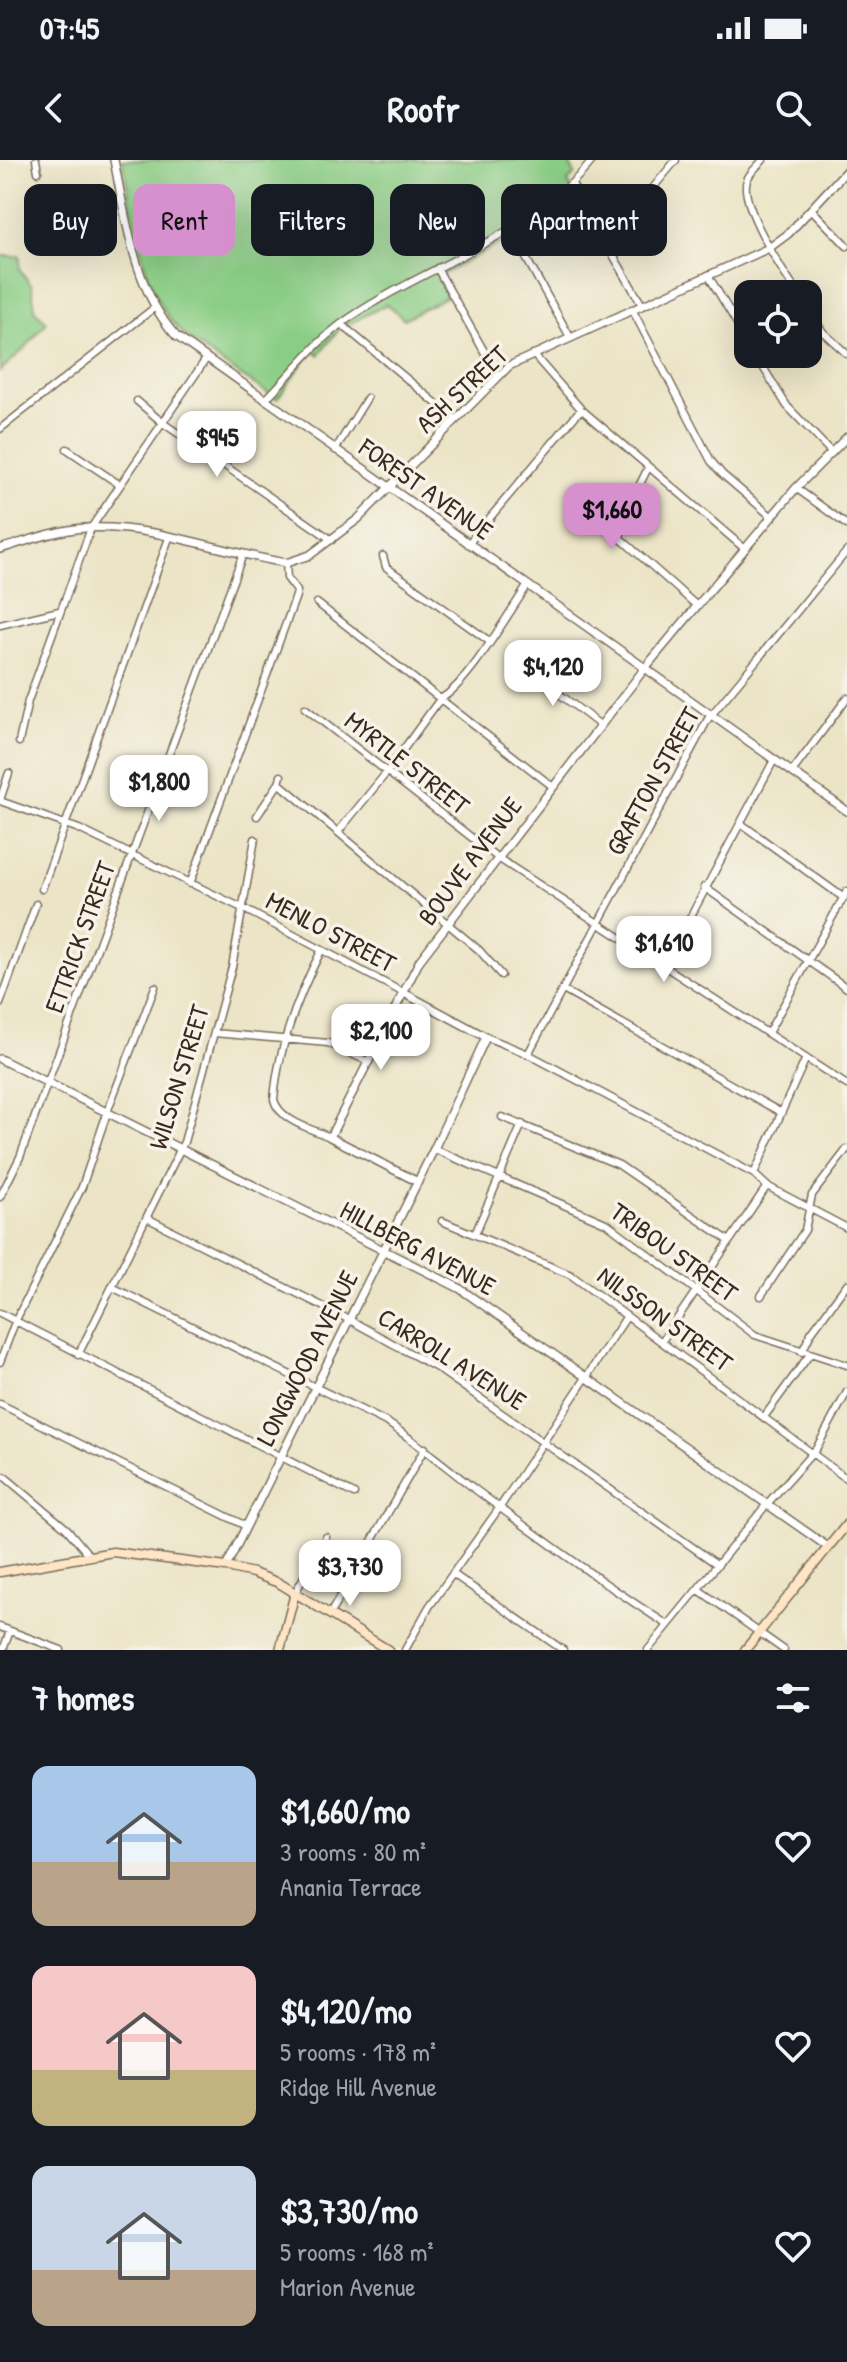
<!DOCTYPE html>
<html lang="en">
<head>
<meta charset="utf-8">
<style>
  body { margin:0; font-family:"Patrick Hand",sans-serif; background:#242831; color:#f1f3f6; height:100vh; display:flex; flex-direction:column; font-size:30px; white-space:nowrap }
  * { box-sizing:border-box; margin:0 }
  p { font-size:26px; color:#9ea1a6 }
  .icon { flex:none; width:44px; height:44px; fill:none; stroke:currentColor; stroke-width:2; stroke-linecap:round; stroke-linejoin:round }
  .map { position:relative; height:1490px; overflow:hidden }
  .drawer { display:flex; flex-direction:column; background:#171b24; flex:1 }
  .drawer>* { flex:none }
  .top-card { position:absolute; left:24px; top:24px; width:800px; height:72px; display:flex; gap:16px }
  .buttons { position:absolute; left:734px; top:120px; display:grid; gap:16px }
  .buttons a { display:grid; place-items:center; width:88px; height:88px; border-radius:16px; background:#171b24; box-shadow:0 8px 32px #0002; font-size:40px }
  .price { position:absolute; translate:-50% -68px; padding:0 18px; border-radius:16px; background:#fff; color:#222; font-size:26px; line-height:52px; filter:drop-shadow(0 2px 4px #0008) }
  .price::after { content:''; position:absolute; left:50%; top:48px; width:24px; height:18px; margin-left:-12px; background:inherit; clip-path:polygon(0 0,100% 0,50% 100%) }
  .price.selected { background:#d690ce; color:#111 }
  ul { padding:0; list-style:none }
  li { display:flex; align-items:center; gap:24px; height:200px; padding:0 32px }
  li span { display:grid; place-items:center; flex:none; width:224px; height:160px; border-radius:16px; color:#555 }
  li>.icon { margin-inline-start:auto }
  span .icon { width:96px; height:96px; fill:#fffc; stroke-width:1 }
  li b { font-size:34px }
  h2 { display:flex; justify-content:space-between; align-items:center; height:96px; padding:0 32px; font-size:34px }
  .pill { padding:0 28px; border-radius:16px; background:#171b24; box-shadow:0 8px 32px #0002; font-size:28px; line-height:72px }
  .pill.selected { background:#d690ce; color:#111 }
  .status { display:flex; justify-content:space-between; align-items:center; height:56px; padding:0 40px; background:#171b24; direction:ltr }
  .status svg { height:22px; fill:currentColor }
  header { display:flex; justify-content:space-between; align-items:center; height:104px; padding:0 32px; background:#171b24; font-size:36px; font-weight:700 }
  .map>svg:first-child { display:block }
  .green { fill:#8acd85; stroke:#627c52; stroke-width:2 }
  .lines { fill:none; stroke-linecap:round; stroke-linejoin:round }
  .minor-casing { stroke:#796b59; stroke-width:9 }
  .tertiary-casing { stroke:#796b59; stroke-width:10 }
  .secondary-casing { stroke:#796b59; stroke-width:11 }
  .minor { stroke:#fff; stroke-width:6 }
  .tertiary { stroke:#fff; stroke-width:7 }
  .secondary { stroke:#fde5c5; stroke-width:8 }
  .labels { text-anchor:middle; stroke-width:7; stroke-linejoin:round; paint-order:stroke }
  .street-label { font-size:26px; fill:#3b2a1e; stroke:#f7f3e8 }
</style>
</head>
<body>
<div class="status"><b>07:45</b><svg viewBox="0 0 49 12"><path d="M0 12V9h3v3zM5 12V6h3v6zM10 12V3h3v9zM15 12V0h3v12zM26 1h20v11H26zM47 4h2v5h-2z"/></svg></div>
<header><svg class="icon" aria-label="back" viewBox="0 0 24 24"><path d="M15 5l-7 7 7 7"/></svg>Roofr<svg class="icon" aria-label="search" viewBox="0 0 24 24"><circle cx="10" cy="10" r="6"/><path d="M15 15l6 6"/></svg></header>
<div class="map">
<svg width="847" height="1490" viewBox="0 0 847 1490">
  <rect width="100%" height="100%" fill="#f7f3e8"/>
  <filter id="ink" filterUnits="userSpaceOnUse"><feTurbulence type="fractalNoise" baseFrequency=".0125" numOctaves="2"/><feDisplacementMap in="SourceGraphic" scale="16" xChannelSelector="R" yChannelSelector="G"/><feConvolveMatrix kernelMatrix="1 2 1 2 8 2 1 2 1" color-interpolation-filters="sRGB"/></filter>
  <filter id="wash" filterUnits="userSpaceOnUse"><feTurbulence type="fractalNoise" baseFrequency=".006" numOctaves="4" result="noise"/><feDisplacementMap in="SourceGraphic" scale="32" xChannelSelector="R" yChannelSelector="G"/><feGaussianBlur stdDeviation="1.8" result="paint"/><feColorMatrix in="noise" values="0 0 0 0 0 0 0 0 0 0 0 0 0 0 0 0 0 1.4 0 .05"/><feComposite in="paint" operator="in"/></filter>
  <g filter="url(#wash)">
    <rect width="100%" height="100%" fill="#ebe4c6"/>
    <!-- green -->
    <path class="green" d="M122 0H567L575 14 568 22 581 45 555 59 553 55 438 117 447 136 404 159 387 144 339 169 319 195 312 190 277 239C246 218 198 191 173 163 141 126 133 48 122 0Z
      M0 96H20V110L32 126 35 151 47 162 26 187 0 211Z"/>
  </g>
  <g filter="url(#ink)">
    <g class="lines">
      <!-- minor casing -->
      <g class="minor-casing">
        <path id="minor" d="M36 0 38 12
          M763 0C758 6 749 13 747 20 738 42 784 114 798 134
          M572 24 642 145
          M811 49 847 86
          M510 69 570 177
          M606 80 625 62 676 0
          M437 108 498 216
          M708 115 748 182
          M632 149 711 301 722 314 772 357
          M808 150 823 172 847 194
          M341 164 455 259
          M533 194 581 249 745 389
          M755 194 787 246 832 293
          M265 240C292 213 317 180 348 159 429 104 530 77 593 0
          M137 241 163 263 332 380
          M0 269 154 148
          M67 289 120 325
          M335 290 367 238
          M648 308 623 358 620 378 697 446
          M796 328 847 365
          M468 384 581 249
          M383 396 386 407 489 481
          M317 443 552 626
          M0 465 59 451
          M524 507 600 565
          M305 548 498 698 847 925
          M19 582 28 541 91 368 206 199
          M792 612 847 538
          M281 616 279 623 479 790 501 815
          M0 640 9 613
          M0 641 79 669 244 749 404 833
          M257 656 279 623
          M740 663 844 738
          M338 672 387 612 440 539C467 526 509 452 528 425
          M190 724 296 436 297 431 287 418 286 403
          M704 727 847 828
          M42 729 169 378
          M683 771 774 600
          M321 791C297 838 278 888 274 940 280 961 312 969 330 977
          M563 830 780 952
          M0 844 36 744
          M214 873 328 883 369 902
          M768 873 847 731
          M486 877 528 894 754 1014 767 1026 847 1068
          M528 894 708 559 847 391
          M502 957 619 1005 728 1080
          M434 989 608 1064 755 1175 847 1205
          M754 1014 806 898
          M0 1037 20 997 243 394
          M147 1058 348 1159 437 1208 718 1405
          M442 1061 571 1115 847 1319
          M475 1074 522 964
          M112 1127 388 1263C419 1284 446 1307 476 1330 539 1377 602 1423 668 1465
          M761 1136 805 1070 812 1035 847 989
          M0 1153 354 1334
          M662 1181 767 1026
          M802 1192 811 1173 847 1124
          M78 1195 184 982 232 807 255 679
          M0 1202 15 1162 82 1027 109 947 155 827
          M0 1244 244 1365
          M764 1257 810 1194
          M5 1317 67 1369 88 1394
          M453 1414 563 1490
          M699 1430 784 1490
          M295 1433 326 1377
          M330 1454 425 1288
          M0 1467 61 1490
          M3 1490 10 1471
          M405 1490 429 1447 500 1347 627 1156
          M648 1490 767 1344 816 1289 847 1232"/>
      </g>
      <!-- tertiary casing -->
      <g class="tertiary-casing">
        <path id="tertiary" d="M114 0C126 60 134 129 176 176L847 651
          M0 389C27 381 56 370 85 368 153 364 220 392 286 403L310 395 358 359 509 206 769 88 788 74 847 10
          M0 899 459 1128 828 1387
          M418 1022 330 977 420 800 645 508 796 328 847 277
          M226 1407 434 989 486 877 404 833"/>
      </g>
      <!-- secondary casing -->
      <g class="secondary-casing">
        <path id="secondary" d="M0 1412 113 1392 226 1407 253 1413 279 1423 388 1490
          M280 1490 295 1433
          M745 1490 847 1364"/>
      </g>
      <!-- minor -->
      <use href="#minor" class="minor"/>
      <!-- tertiary -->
      <use href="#tertiary" class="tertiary"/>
      <!-- secondary -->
      <use href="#secondary" class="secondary"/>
    </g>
  </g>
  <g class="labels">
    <!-- street labels -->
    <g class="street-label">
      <text transform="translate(462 229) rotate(-43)" y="9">ASH STREET</text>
      <text transform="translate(426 329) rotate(35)" y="9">FOREST AVENUE</text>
      <text transform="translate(407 603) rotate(38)" y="9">MYRTLE STREET</text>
      <text transform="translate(653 621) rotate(-61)" y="9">GRAFTON STREET</text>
      <text transform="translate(470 701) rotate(-53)" y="9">BOUVE AVENUE</text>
      <text transform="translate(331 772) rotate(28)" y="9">MENLO STREET</text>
      <text transform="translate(80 777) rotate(-70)" y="9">ETTRICK STREET</text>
      <text transform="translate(179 917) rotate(-73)" y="9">WILSON STREET</text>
      <text transform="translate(418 1088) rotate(28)" y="9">HILLBERG AVENUE</text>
      <text transform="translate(674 1092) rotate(36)" y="9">TRIBOU STREET</text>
      <text transform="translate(665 1159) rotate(36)" y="9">NILSSON STREET</text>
      <text transform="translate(307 1198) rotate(-63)" y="9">LONGWOOD AVENUE</text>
      <text transform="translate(452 1199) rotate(32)" y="9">CARROLL AVENUE</text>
    </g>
  </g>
</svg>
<div class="buttons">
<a><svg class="icon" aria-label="locate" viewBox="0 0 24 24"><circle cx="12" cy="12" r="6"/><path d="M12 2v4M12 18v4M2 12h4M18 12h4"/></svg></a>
</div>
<b class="price" style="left:217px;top:319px">$945</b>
<b class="price selected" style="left:612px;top:391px">$1,660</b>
<b class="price" style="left:553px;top:548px">$4,120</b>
<b class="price" style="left:159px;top:663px">$1,800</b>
<b class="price" style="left:664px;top:824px">$1,610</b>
<b class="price" style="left:381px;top:912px">$2,100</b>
<b class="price" style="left:350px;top:1448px">$3,730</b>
<div class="top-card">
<a class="pill">Buy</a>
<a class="pill selected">Rent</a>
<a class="pill">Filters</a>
<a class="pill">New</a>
<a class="pill">Apartment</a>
</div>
</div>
<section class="drawer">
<h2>7 homes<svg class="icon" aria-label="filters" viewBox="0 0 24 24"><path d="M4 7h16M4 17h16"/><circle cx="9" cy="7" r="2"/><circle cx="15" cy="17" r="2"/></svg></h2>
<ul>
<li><span style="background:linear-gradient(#a9c7e8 60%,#b9a48a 0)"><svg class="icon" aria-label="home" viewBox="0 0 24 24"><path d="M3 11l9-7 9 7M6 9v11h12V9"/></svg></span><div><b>$1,660/mo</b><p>3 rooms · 80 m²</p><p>Anania Terrace</p></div><svg class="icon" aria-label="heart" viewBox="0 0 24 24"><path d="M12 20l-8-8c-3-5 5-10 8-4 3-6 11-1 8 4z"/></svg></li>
<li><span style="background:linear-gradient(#f6c9c9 65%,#c2b280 0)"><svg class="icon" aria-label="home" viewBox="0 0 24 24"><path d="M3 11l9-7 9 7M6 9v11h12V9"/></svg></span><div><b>$4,120/mo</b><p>5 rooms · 178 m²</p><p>Ridge Hill Avenue</p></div><svg class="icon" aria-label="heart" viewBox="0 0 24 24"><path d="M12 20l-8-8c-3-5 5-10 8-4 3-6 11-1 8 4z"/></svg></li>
<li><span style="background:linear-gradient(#c9d6e8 65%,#b9a48a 0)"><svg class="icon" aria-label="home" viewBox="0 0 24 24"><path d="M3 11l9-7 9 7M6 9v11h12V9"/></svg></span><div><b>$3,730/mo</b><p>5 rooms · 168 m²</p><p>Marion Avenue</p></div><svg class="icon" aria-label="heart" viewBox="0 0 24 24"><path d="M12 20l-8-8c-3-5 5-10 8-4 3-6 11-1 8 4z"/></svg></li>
</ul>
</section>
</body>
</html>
